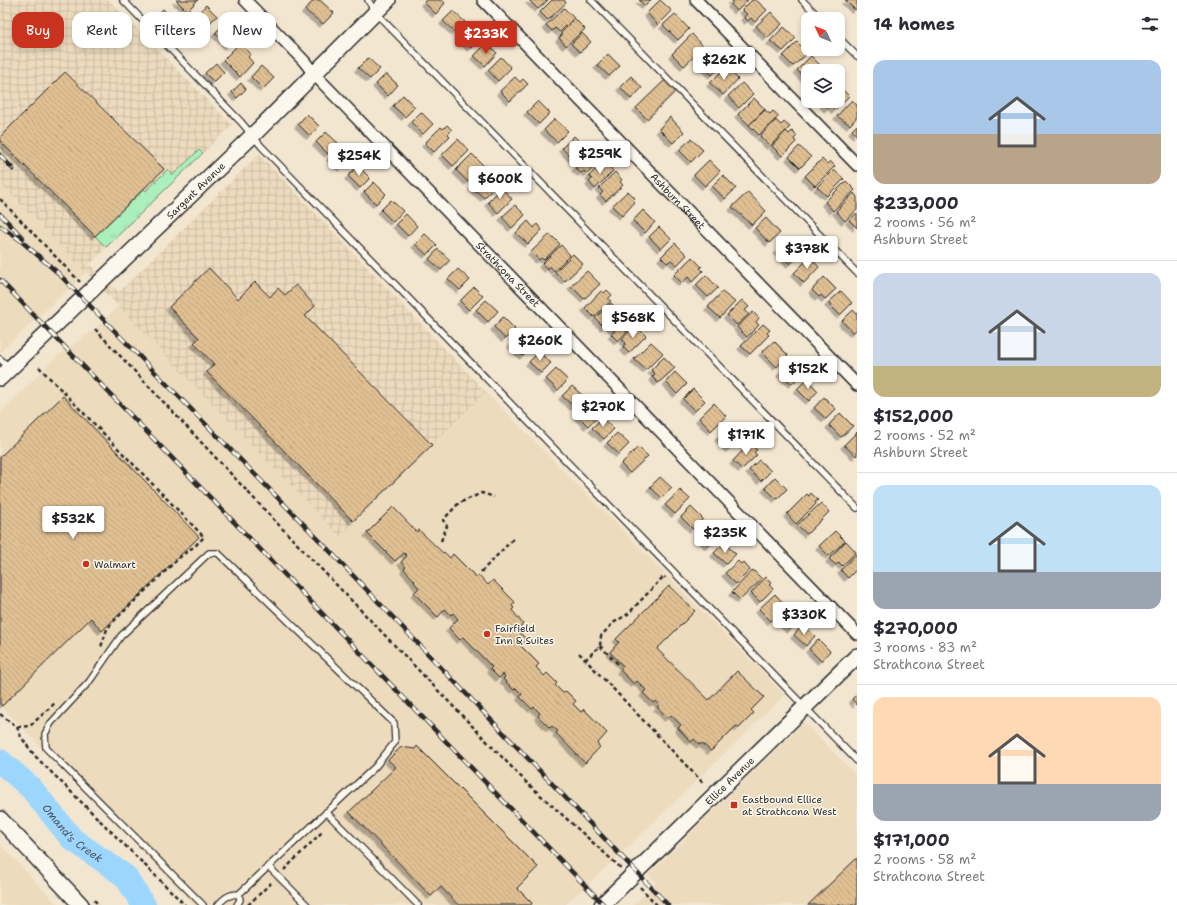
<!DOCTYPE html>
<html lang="en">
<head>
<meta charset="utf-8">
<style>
  body { margin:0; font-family:"Shantell Sans",sans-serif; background:#f2f2f3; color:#2b2b33; height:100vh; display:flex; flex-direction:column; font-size:15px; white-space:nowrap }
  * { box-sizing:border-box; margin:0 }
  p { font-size:13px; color:#7c7c81 }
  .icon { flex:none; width:22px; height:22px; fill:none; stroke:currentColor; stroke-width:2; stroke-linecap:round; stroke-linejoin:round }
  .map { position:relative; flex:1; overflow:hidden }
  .panel { display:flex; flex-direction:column; background:#fff; width:320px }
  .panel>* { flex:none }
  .top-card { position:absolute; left:12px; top:12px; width:380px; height:36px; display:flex; gap:8px }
  .needle { width:26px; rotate:313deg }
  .fabs { position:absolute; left:801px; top:12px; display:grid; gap:8px }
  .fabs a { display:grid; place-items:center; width:44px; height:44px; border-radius:8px; background:#fff; box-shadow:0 2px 6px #0003; font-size:20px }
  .price { position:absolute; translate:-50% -34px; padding:0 9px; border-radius:4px; background:#fff; color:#222; font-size:13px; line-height:26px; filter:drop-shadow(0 1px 2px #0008) }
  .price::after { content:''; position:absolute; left:50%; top:24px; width:12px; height:9px; margin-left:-6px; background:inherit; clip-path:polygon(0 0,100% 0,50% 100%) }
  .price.on { background:#c8321e; color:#fff }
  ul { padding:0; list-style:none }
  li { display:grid; align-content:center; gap:8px; height:212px; padding:0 16px }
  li+li { border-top:1px solid #e1e1e2 }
  li span { display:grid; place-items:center; height:124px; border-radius:12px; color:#555 }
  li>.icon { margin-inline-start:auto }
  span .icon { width:72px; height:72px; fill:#fffc; stroke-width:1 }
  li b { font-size:17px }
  h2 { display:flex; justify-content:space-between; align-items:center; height:48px; padding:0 16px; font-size:17px }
  .tag { padding:0 14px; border-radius:12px; background:#fff; box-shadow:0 2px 6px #0003; font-size:14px; line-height:36px }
  .tag.on { background:#c8321e; color:#fff }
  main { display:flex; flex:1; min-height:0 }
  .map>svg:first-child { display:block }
  .built { fill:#eddbbe }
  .industrial { fill:url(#industrial-grid) }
  .grass { fill:url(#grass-tufts); stroke:#6b8e74 }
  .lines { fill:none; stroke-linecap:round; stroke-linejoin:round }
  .river { stroke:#9dd6fd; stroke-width:24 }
  .building { fill:url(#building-back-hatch); stroke:#2b2b2b; filter:url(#shadow) }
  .lane-casing { stroke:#2b2b2b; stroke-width:8 }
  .street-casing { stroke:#2b2b2b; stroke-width:14 }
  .secondary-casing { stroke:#2b2b2b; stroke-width:18 }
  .path { stroke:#2b2b2b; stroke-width:2.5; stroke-dasharray:4 3; stroke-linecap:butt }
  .lane { stroke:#fbf7ec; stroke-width:5.5 }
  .street { stroke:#fbf7ec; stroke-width:11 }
  .secondary { stroke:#fbf7ec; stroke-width:15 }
  .rail-casing { stroke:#2b2b2b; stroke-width:4.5 }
  .rail { stroke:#fbf7ec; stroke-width:3; stroke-dasharray:9; stroke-linecap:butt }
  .poi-dot { fill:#c8321e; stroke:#fbf7ec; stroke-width:1.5 }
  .labels { text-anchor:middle; stroke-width:3; stroke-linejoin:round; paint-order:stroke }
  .street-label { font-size:10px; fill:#2b2b2b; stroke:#fbf7ec }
  .poi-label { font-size:10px; fill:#2b2b2b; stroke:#fbf7ec; text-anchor:start }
  .water-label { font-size:11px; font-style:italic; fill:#485660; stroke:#fbf7ec }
</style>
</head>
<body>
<main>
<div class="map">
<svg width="857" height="905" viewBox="0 0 857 905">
  <defs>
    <pattern id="industrial-grid" width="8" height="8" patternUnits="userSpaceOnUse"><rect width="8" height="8" fill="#eddbbe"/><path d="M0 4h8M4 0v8" fill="none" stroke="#cbbca3"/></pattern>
    <pattern id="grass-tufts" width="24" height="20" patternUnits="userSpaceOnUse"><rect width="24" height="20" fill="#abf0bc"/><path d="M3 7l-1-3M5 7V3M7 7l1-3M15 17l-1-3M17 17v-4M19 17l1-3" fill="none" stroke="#93cea2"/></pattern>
    <pattern id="building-back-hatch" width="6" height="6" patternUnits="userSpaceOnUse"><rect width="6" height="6" fill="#e0c093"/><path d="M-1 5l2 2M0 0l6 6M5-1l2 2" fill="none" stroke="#c0a57f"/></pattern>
    <filter id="shadow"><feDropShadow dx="-3.5" dy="3.5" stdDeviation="0" flood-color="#0004"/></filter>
  </defs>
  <rect width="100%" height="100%" fill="#f3e6d1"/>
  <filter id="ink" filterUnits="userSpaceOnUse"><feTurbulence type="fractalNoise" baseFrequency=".025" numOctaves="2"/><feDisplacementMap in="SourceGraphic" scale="8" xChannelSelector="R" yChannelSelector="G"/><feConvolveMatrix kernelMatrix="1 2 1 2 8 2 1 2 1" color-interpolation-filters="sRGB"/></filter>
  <g filter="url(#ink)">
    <!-- built -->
    <path class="built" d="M0 183 87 272 0 352Z
      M119 305 340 537 486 392 785 695 620 855 565 905H194L0 705V413L57 356 95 329Z
      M804 722 857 776V905H633L656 883 648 875Z
      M0 844 58 905H0Z"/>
    <!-- industrial -->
    <path class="industrial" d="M0 0H109L232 125 90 264 119 292 259 154 486 392 340 537 0 183Z"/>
    <!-- grass -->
    <path class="grass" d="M199 150 203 153 106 247 95 236 144 189 146 191 168 169 173 175Z"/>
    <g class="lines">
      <!-- river -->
      <path class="river" id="s1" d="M0 761 31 788 72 839 125 876 144 905"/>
    </g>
    <!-- building -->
    <path class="building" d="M176 0H198L187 11Z
      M314 0H320L334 13 323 24 305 10Z
      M426 0H442L445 3 436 14 424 2Z
      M529 0H548L538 9Z
      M552 0H564L566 3 548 20 540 12Z
      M639 0H651L645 6Z
      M660 0 672 11 658 25 647 13Z
      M731 0H748L737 11 731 4 733 2Z
      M752 0H756L767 10 755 22 751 18 748 21 744 17 747 14 742 10Z
      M845 0H857V8L855 10Z
      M206 5 217 16 204 28 194 18Z
      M564 8 574 18 560 32 555 28 552 31 546 25Z
      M163 9 169 15 159 24 154 19Z
      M453 11 465 22 455 32 443 21Z
      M771 12 782 24 767 38 756 26Z
      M675 14 689 29 678 40 663 25Z
      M575 19 585 29 566 46 559 38 562 35 561 33Z
      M224 24 237 37 228 46 215 33Z
      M180 26 186 31 176 41 171 35Z
      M469 27 481 38 471 48 460 37Z
      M784 27 796 38 783 51 770 41Z
      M582 33 591 42 580 52 571 44Z
      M692 34 704 47 684 66 672 54Z
      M797 42 808 53 793 66 783 56Z
      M240 43 251 54 248 57 253 63 240 77 223 60Z
      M487 43 497 53 485 66 474 56Z
      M709 49 723 64 712 75 698 61Z
      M608 54 620 66 609 76 597 65Z
      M811 56 822 67 818 71H808L807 81 797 70Z
      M501 57 511 68 498 81 488 70Z
      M368 58 380 69 370 79 358 68Z
      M216 63 224 72 214 82 205 73Z
      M261 66 274 78 263 89 251 77Z
      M726 67 738 79 723 95 710 83Z
      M65 72 164 169 95 236 0 141V137Z
      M386 74 398 85 388 96 376 84Z
      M631 76 642 88 631 99 620 87Z
      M515 77 520 82 523 79 528 84 510 101 500 91Z
      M665 80 676 91 647 119 636 108Z
      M241 83 246 89 237 98 232 92Z
      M742 83 753 94 739 108 728 96Z
      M838 85 849 96 835 110 831 106 828 109 823 104 826 101H838Z
      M403 95 415 107 405 117 393 106Z
      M754 98 765 109 749 125 738 114Z
      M852 100 857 105V117L850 125 837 116Z
      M538 101 550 113 539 124 527 112Z
      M765 110 770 114 773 111 779 116 759 135 749 125Z
      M421 112 433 124 423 134 411 122Z
      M307 114 319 126 310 136 298 124Z
      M670 117 684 132 673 143 659 129Z
      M555 119 568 131 557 142 544 130Z
      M776 120 781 125 784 122 790 127 770 146 760 136Z
      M447 125 452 130 448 134 450 136 434 152 425 143 441 127 443 129Z
      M857 125V136L852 130Z
      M786 131 789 134 792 131 797 136 794 139 796 142 782 156 772 146Z
      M326 132 338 143 328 154 316 142Z
      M574 136 586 148 574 160 562 148Z
      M458 139 469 151 453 166 442 155Z
      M691 139 703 150 691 162 679 150Z
      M339 146 351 158 342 168 330 157Z
      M799 146 811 157 800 168 789 157Z
      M590 152 599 162 587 174 584 171 581 173 575 168Z
      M472 154 484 166 468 182 456 170Z
      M822 159 827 164 830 161 835 166 815 186 805 176Z
      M709 160 720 171 705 186 694 175Z
      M604 161 613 171 595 189 589 182 592 179 589 176Z
      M358 166 370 178 360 188 348 176Z
      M834 170 844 179 827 196 817 187Z
      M615 172 622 180 620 182 623 185 606 201 600 195 603 192 599 188Z
      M495 175 501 181 484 198 472 187 484 176 489 180Z
      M723 175 736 188 725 199 712 186Z
      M846 181 855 190 833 211 825 202Z
      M374 182 386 194 376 204 364 192Z
      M502 188 512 199 498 213 488 202Z
      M628 191 635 198 633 200 635 202 622 216 612 206Z
      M748 192 766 211 752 225 732 207Z
      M854 193 857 197V210L845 221 836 211Z
      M391 200 403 211 393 222 381 210Z
      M515 205 525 215 512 228 502 217Z
      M643 210 655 222 645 233 633 221Z
      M857 213V228L849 220Z
      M406 214 417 226 408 236 396 224Z
      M766 218 780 233 769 243 755 228Z
      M528 221 534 228 537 224 542 230 528 244 516 233Z
      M659 227 671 239 661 249 649 237Z
      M425 234 437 245 427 255 415 244Z
      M550 234 560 244 544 260 541 258 539 260 531 252Z
      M789 239 803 252 790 264 777 251Z
      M675 243 687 255 677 265 671 260 667 263 661 257Z
      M561 245 570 255 554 271 550 266 548 269 542 264Z
      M438 249 450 260 441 270 429 259Z
      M573 254 583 264 565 281 555 272Z
      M692 257 702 267 700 268 703 271 692 282 688 277 682 283 674 275Z
      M810 257 819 267 804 283 794 273Z
      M209 268 238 299 255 282 270 297 278 288 285 295 296 285 315 306 305 316 432 445 353 521 207 372 214 364 194 343 199 338 169 307Z
      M458 269 470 280 460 290 448 279Z
      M587 271 600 284 584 299 571 286Z
      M706 275 718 288 708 297 696 285Z
      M824 277 836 289 825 299 821 295 819 297 812 290Z
      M474 287 483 296 469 310 460 301Z
      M607 290 612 295 608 299 611 301 594 317 585 308 601 291 604 293Z
      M841 291 852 303 840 315 828 303Z
      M722 292 735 302 720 318 708 307Z
      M486 300 498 311 488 322 476 310Z
      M742 300 749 307 745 310 749 314 737 325 727 315Z
      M611 303 620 312 604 327 595 318Z
      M853 310 857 314V329L853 333 842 321Z
      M753 312 759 318 756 322 759 325 747 337 737 327Z
      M623 313 634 324 618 341 611 334 615 331 610 326Z
      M503 317 515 329 505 339 494 327Z
      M763 324 770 330 767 333 769 335 750 354 741 346Z
      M635 325 646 336 629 353 623 347 626 343 622 339Z
      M521 334 533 346 523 356 511 344Z
      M774 341 788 355 777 367 762 352Z
      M651 342 663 353 646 370 634 359Z
      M539 352 551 363 541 373 529 362Z
      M664 357 675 368 658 383 652 377 655 374 651 370Z
      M793 361 804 372 792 384 780 373Z
      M556 369 568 380 558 390 546 379Z
      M675 372 687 384 677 394 666 382Z
      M807 379 818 391 809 401 797 389Z
      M572 386 584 397 574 407 562 396Z
      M693 389 705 401 695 411 683 399Z
      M63 396 199 537 102 631 91 618 2 706 0 704V457Z
      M824 397 836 409 826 419 814 408Z
      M592 399 604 411 588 426 576 414Z
      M714 403 726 416 711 431 699 418Z
      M840 413 853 426 841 437 829 425Z
      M602 418 614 429 604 439 592 428Z
      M730 426 741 437 729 449 718 437Z
      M857 432V455L856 456 844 445Z
      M617 433 629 444 619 454 607 443Z
      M750 443 757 450 754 452 757 455 742 469 733 461Z
      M638 447 648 456 630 473 621 464Z
      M759 460 771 471 761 481 749 470Z
      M660 477 672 488 662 498 650 487Z
      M775 477 787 489 777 499 765 488Z
      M680 490 690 499 675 514 665 505Z
      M811 493 818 500 815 502 816 504 796 524 787 514 807 494 809 496Z
      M821 503 829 512 807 534 797 525Z
      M393 507 417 532 419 530 443 553 444 552 450 558 453 554 476 577 479 575 488 585 493 580 515 602 512 606 514 608 512 610 523 624 517 630 527 640 521 646 539 664 536 667 544 676 547 673 557 683 555 685 563 693 566 691 576 701 573 704 581 712 584 709 607 733 597 744 600 747 585 763 556 733 558 731 552 726 550 728 538 716 540 713 534 707 532 709 520 697 522 694 516 688 514 690 503 679 505 677 503 674 499 678 490 669 492 667 463 637 460 640 449 628 458 619 453 613 451 615 445 609 438 617 414 593 419 588 414 582 415 581 404 569 406 567 401 562 407 556 404 553 395 561 367 533Z
      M691 507 703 519 693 529 681 517Z
      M707 525 719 536 709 546 697 535Z
      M835 531 845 541 829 556 819 546Z
      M846 541 856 552 842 566 839 562 836 565 829 559Z
      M724 543 736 554 726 564 714 553Z
      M857 553V569L848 578 841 570Z
      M738 561 741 564 743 562 750 570 736 584 725 573Z
      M753 570 762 579 740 600 732 592Z
      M766 577 772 583 769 585 773 589 760 602 751 593Z
      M669 586 695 611 657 649 709 700 737 671 764 697 751 710 754 713 739 728 736 726 711 751 702 743 700 745 694 739 691 742 678 728 681 725 671 715 668 718 657 707 660 705 656 701 653 703 643 693 646 690 637 681 634 684 620 670 623 666 610 652 619 642 616 639Z
      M775 594 786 606 771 621 759 609Z
      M788 608 800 620 790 630 778 618Z
      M803 625 815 636 806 646 794 635Z
      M818 639 830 651 821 661 809 649Z
      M857 694V705L852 699Z
      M417 746 538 867 517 888 532 903 531 905H458L441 887 431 896 349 812 396 767 388 760 401 747 415 749Z
      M857 858V905H808Z"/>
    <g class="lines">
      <!-- lane casing -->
      <g class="lane-casing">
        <path id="lane" d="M123 0 241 122 262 147 857 761
          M368 0 375 12 857 508
          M591 0 857 273
          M802 0 821 19
          M838 37 857 56
          M0 359 10 368
          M326 812 418 905
          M268 866 307 905
          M203 905 46 748 45 734 51 723 89 682 121 636 209 553H218L394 723 395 742 375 767 239 894C229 894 224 898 218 905
          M237 905 240 900 239 894"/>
      </g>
      <!-- street casing -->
      <g class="street-casing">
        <g id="street">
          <path id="s2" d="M245 0 304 61 314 74 857 634"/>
          <path id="s3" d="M483 0 857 385"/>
          <path d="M696 0 857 165"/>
        </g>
      </g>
      <!-- secondary casing -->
      <g class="secondary-casing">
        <g id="secondary">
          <path id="s4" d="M0 378 252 136 388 0"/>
          <path d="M0 819 81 905"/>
          <path id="s5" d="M602 905 857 656"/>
        </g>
      </g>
      <!-- path -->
      <path class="path" d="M0 199 80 282
        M95 329 276 522 526 782 621 868
        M39 367 204 537 196 545 180 557 115 620 107 629 101 647
        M441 541 447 526 443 520 459 503 482 493 494 497
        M481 572 515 537
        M600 646 620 666
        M579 653 703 783
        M585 660 600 646 601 636 613 623 628 614 664 576 665 578
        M0 714 17 727 21 737 35 756 185 905
        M17 727 30 726 56 702
        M284 870 322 832
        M640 887 657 905
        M94 900 99 905
        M248 905 272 882"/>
      <!-- lane -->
      <use href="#lane" class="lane"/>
      <!-- street -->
      <use href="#street" class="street"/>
      <!-- secondary -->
      <use href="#secondary" class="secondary"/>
      <!-- rail casing -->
      <g class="rail-casing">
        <path id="rail" d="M0 155 13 169
          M0 214 23 238
          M0 226 20 240 57 272 322 543 668 905
          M0 280 604 905"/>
      </g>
      <!-- rail -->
      <use href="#rail" class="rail"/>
    </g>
  </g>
  <!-- markers -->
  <g class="poi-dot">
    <circle cx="86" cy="564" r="4"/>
    <circle cx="487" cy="634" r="4"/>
    <rect x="730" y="801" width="8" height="8" rx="2"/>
  </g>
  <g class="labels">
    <!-- street labels -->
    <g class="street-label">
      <text dy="4" stroke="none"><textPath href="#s4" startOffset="271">Sargent Avenue</textPath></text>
      <text dy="4" stroke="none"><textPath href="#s3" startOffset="280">Ashburn Street</textPath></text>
      <text dy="4" stroke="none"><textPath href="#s2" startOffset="380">Strathcona Street</textPath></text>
      <text dy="4" stroke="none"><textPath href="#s5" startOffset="178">Ellice Avenue</textPath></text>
    </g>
    <!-- poi labels -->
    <g class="poi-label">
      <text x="94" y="568">Walmart</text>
      <text x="495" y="632">Fairfield<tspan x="495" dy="12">Inn &amp; Suites</tspan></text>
      <text x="742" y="803">Eastbound Ellice<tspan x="742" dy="12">at Strathcona West</tspan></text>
    </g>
    <!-- water labels -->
    <g class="water-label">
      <text dy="4" stroke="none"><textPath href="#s1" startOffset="103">Omand's Creek</textPath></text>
    </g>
  </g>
</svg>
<div class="fabs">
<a><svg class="needle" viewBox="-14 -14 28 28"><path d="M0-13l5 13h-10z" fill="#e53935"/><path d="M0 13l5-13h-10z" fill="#7c7c81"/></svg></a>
<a><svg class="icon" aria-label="layers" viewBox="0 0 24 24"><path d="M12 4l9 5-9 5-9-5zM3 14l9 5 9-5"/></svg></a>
</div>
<b class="price on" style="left:486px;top:55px">$233K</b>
<b class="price" style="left:724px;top:81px">$262K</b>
<b class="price" style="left:600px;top:175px">$259K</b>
<b class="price" style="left:359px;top:177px">$254K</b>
<b class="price" style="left:500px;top:200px">$600K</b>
<b class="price" style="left:807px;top:270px">$378K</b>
<b class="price" style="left:633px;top:339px">$568K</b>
<b class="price" style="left:540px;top:362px">$260K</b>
<b class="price" style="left:808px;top:390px">$152K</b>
<b class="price" style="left:603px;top:428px">$270K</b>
<b class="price" style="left:746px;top:456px">$171K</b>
<b class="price" style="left:73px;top:540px">$532K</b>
<b class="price" style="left:725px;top:554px">$235K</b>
<b class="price" style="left:804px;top:636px">$330K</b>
<div class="top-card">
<a class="tag on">Buy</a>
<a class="tag">Rent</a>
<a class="tag">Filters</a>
<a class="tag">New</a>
</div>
</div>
<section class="panel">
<h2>14 homes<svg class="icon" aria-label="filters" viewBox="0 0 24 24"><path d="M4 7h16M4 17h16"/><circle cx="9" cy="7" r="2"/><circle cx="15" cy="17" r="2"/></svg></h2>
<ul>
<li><span style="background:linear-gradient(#a9c7e8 60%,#b9a48a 0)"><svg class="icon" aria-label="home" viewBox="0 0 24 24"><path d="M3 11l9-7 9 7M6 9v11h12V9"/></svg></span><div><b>$233,000</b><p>2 rooms · 56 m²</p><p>Ashburn Street</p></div></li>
<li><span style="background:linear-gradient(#c9d6e8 75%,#c2b280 0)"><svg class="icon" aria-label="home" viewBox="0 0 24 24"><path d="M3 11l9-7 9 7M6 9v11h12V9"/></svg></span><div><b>$152,000</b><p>2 rooms · 52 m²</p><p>Ashburn Street</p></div></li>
<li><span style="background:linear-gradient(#bfe0f5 70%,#9aa5b1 0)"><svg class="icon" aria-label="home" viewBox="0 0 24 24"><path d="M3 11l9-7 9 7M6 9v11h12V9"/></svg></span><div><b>$270,000</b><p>3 rooms · 83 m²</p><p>Strathcona Street</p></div></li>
<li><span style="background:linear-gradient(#ffd9b3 70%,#9aa5b1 0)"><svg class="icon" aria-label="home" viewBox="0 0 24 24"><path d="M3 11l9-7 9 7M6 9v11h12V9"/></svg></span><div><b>$171,000</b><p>2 rooms · 58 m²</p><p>Strathcona Street</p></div></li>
</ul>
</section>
</main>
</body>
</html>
